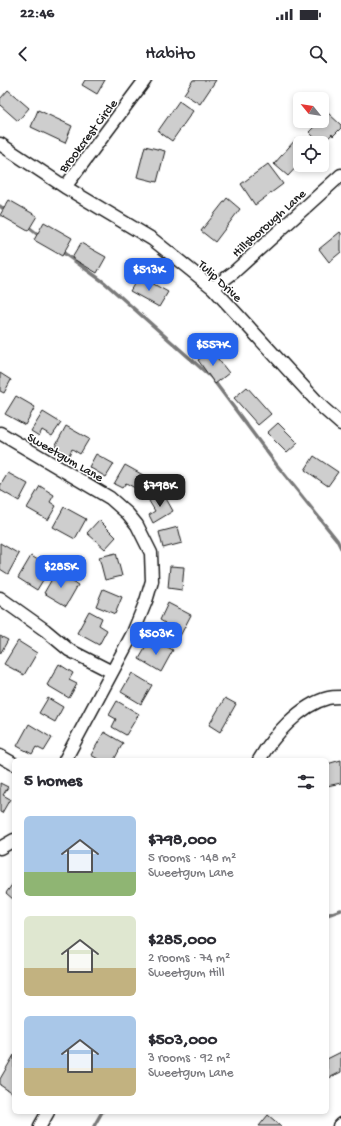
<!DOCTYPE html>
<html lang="en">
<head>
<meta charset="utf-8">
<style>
  body { margin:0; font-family:"Gochi Hand",sans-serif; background:#f7f7f7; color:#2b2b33; height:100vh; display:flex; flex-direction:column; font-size:15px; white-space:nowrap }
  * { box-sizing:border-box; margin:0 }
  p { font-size:13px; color:#7c7c81 }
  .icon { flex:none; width:22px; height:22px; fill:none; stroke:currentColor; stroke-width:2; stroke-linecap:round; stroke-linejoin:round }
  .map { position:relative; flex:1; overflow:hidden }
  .side { position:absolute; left:12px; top:678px; width:317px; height:356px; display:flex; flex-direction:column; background:#fff; border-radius:6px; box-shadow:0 2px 6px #0003 }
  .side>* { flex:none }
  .needle { width:26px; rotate:300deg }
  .buttons { position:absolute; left:293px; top:12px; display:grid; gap:8px }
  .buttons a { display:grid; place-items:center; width:36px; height:36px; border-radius:6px; background:#fff; box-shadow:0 2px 6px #0003; font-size:20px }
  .price { position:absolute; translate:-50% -34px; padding:0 9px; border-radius:8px; background:#2563eb; color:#fff; font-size:13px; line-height:26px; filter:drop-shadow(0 1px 2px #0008) }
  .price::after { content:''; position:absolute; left:50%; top:24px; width:12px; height:9px; margin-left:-6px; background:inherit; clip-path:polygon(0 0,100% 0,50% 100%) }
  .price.active { background:#222; color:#fff }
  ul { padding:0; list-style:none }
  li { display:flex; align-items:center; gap:12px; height:100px; padding:0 12px }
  li span { display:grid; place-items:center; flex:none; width:112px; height:80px; border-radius:6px; color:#555 }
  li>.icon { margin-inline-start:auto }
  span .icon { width:48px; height:48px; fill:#fffc; stroke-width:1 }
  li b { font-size:17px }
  h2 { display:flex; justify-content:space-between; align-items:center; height:48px; padding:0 12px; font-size:17px }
  .status { display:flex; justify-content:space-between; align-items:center; height:28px; padding:0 20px; background:#fff; direction:ltr }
  .status svg { height:11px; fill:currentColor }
  header { display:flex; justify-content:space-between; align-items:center; height:52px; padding:0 12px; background:#fff; font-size:18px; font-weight:600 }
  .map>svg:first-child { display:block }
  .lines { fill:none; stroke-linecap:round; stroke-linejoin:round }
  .stream { stroke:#7a7a7a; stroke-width:3.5 }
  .building { fill:#cecece; stroke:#1c1c1c }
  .street-casing { stroke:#1c1c1c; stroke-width:15 }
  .street { stroke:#fff; stroke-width:12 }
  .labels { text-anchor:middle; stroke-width:3; stroke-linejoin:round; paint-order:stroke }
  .street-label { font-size:13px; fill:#1c1c1c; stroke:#fff }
</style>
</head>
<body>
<div class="status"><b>22:46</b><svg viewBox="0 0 49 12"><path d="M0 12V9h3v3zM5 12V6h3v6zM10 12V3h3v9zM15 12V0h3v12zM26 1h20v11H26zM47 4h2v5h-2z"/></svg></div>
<header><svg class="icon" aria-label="back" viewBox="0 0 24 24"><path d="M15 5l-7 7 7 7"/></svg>Habito<svg class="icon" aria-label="search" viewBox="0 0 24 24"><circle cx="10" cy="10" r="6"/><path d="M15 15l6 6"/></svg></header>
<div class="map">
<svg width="341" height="1046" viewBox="0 0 341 1046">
  <rect width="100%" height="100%" fill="#fff"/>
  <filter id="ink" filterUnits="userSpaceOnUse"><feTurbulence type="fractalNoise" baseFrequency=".025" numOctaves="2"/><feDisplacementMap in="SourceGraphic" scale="8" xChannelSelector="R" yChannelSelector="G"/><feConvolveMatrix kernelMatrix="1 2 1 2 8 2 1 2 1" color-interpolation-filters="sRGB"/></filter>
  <g filter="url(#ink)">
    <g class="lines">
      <!-- stream -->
      <path class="stream" d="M0 126 7 132
        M27 146 41 157
        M61 171 105 203 211 297 276 384 337 460 341 468
        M327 835 341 830
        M94 1046 102 1032"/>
    </g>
    <!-- building -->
    <path class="building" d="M85 0H105L97 14 82 5Z
      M193 0H216L200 24 184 14Z
      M8 10 29 28 18 41 0 25V19Z
      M179 21 193 31 172 61 158 51Z
      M38 30 72 46 65 63 31 47Z
      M328 33 341 45V48L333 56 332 54 322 65V63H320L309 52 320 41H322V39Z
      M296 59 300 63V83L288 96 274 84Z
      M145 66 165 71 157 102 137 97Z
      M268 84 283 104 255 125 241 104Z
      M227 118 240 129 215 162 201 151Z
      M9 120 37 136 28 151 0 135Z
      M44 142 72 158 62 176 34 160Z
      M340 152 341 153V172L329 182 319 169Z
      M81 163 106 177 97 193 72 178Z
      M139 196 168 212 159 227 130 211Z
      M211 270 229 293 215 304 198 280Z
      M0 293 11 300 4 313 0 311Z
      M247 307 271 334 258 345 234 318Z
      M16 316 35 327 25 345 5 334Z
      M43 332 61 343 52 356 42 350 39 356 31 351Z
      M278 343 298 363 287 373 267 353Z
      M66 346 89 359 80 374 72 369 68 377 54 368Z
      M96 374 114 384 106 397 89 387Z
      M314 376 338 392 328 406 305 390Z
      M125 385 143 395 135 408 126 403 122 408 114 404Z
      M8 393 28 404 19 421 0 410V406Z
      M40 406 54 415 50 422 56 426 48 440 27 428Z
      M163 413 173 431 153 443 149 435 155 431 149 421Z
      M64 427 86 439 75 459 53 447Z
      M99 440 116 457 105 469 87 453Z
      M178 447 182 463 163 468 159 452Z
      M0 463 19 474 8 494 0 489Z
      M116 473 122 496 105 500 99 477Z
      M31 476 51 487 37 510 18 498Z
      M170 486 184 487 182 510 168 508Z
      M56 492 78 505 66 526 44 513Z
      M103 509 122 517 115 534 96 526Z
      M168 523 191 535 179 558 162 549 165 543 160 540Z
      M89 531 102 538 99 545 107 550 99 565 77 553Z
      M0 556 8 560 0 574Z
      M18 561 37 573 24 595 4 584Z
      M158 562 173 570 161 592 139 579 147 565 154 569Z
      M59 584 73 593 69 600 77 604 69 618 47 605Z
      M132 593 152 605 141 624 121 612Z
      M48 618 63 627 55 642 39 633Z
      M225 618 236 624 220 652 209 645Z
      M117 621 139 634 126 655 112 647 116 639 109 635Z
      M29 644 52 658 44 671 36 667 32 674 17 666Z
      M104 652 123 663 114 680H100L91 675Z
      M341 680V703L327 706V684Z
      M0 703 8 707 3 715 10 719 2 733 0 732Z
      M14 802V820L6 813Z
      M341 972V992L327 999V979Z
      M14 975V1010L12 1013 0 1005V999Z
      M268 1035 281 1046H259Z"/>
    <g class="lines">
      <!-- street casing -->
      <g class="street-casing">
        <path id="street" d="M0 64 65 107 152 159 213 208 323 328 341 344
          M65 107 145 0
          M213 208 234 192 341 95
          M0 353 110 418 128 434 137 445 151 473 152 501 146 521 133 553 65 680
          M0 518 45 550 69 570 112 592
          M0 676 14 684
          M259 680C273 656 300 625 328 618 332 617 337 617 341 617
          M0 768 14 760
          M40 1046 48 1032
          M339 1046 341 1044"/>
      </g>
      <!-- street -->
      <use href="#street" class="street"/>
    </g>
  </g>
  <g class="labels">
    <!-- street labels -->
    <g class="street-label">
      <text transform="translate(87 55) rotate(-53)" y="5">Brookcrest Circle</text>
      <text transform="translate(268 142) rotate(-42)" y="5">Hillsborough Lane</text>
      <text transform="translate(221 200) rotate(43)" y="5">Tulip Drive</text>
      <text transform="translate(66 376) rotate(30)" y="5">Sweetgum Lane</text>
    </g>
  </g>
</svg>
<div class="buttons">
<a><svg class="needle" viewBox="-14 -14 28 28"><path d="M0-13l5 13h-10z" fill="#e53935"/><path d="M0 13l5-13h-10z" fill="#7c7c81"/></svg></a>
<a><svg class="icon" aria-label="locate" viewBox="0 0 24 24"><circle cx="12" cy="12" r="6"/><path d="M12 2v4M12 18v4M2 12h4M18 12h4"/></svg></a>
</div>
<b class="price" style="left:149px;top:212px">$513K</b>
<b class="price" style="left:213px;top:287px">$557K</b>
<b class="price active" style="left:160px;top:428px">$798K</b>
<b class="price" style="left:61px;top:509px">$285K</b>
<b class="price" style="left:156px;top:576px">$503K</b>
<section class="side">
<h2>5 homes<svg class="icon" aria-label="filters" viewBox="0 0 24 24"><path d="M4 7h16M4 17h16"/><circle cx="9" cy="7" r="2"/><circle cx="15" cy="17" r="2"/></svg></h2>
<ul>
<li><span style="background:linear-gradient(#a9c7e8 70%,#8fb573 0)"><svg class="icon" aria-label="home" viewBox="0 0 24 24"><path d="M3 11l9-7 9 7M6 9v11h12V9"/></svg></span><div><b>$798,000</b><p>5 rooms · 148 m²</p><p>Sweetgum Lane</p></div></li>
<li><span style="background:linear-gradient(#dfe7d0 65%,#c2b280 0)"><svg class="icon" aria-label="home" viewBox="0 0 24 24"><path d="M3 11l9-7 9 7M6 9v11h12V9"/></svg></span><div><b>$285,000</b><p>2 rooms · 74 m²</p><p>Sweetgum Hill</p></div></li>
<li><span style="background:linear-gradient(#a9c7e8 65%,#c2b280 0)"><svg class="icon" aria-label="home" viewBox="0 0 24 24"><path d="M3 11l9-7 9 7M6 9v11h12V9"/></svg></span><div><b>$503,000</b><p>3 rooms · 92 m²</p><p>Sweetgum Lane</p></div></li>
</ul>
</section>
</div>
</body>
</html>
